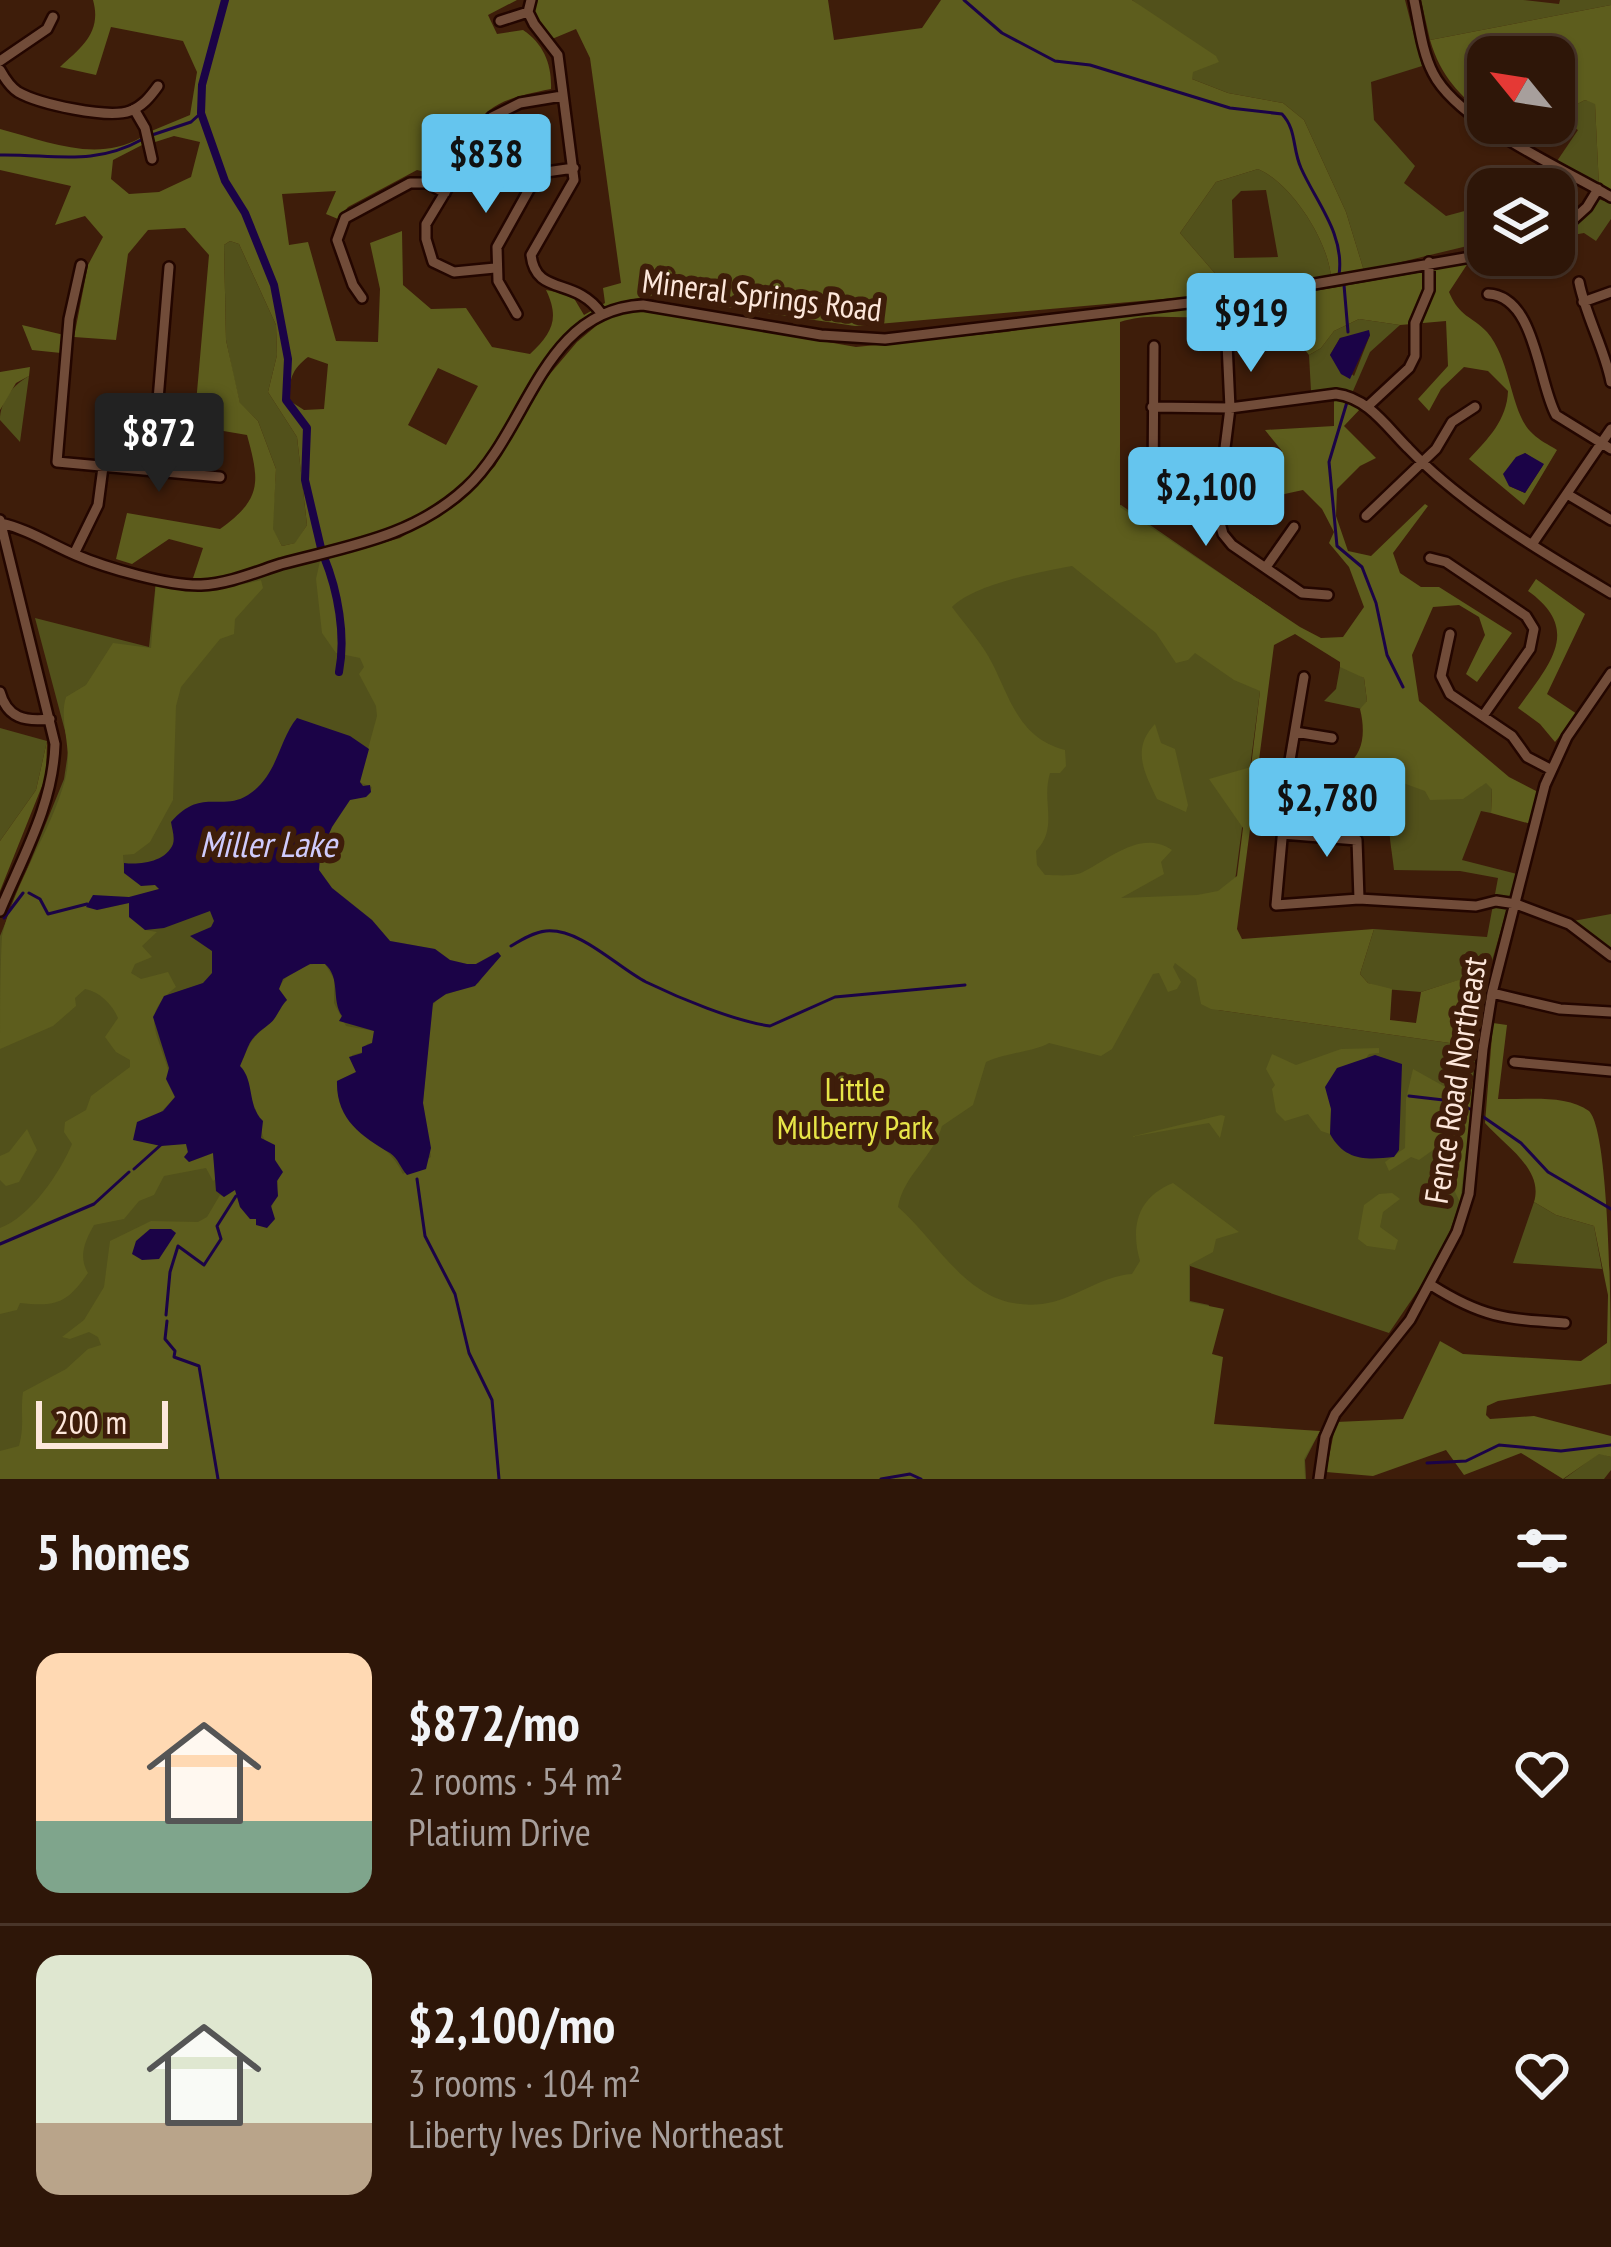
<!DOCTYPE html>
<html lang="en">
<head>
<meta charset="utf-8">
<style>
  body { margin:0; font-family:"PT Sans Narrow",sans-serif; background:#361f12; color:#f1f3f6; height:100vh; display:flex; flex-direction:column; font-size:45px; white-space:nowrap }
  * { box-sizing:border-box; margin:0 }
  p { font-size:39px; color:#a79f9c }
  .icon { flex:none; width:66px; height:66px; fill:none; stroke:currentColor; stroke-width:2; stroke-linecap:round; stroke-linejoin:round }
  .map { position:relative; height:1479px; overflow:hidden }
  .details { display:flex; flex-direction:column; background:#2e1608; flex:1 }
  .details>* { flex:none }
  .needle { width:78px; rotate:300deg }
  .tools { position:absolute; left:1467px; top:36px; display:grid; gap:24px }
  .tools a { display:grid; place-items:center; width:108px; height:108px; border-radius:24px; background:#2e1608; box-shadow:0 3px 9px #0004,0 0 0 3px #493529; font-size:60px }
  .scale { position:absolute; left:36px; bottom:30px; width:132px; box-sizing:border-box; padding-left:12px; border:6px solid #fde7db; border-top:0; font-size:33px; line-height:42px; white-space:nowrap; color:#fde7db; -webkit-text-stroke:9px #3e1d0a; paint-order:stroke }
  .price { position:absolute; translate:-50% -102px; padding:0 27px; border-radius:12px; background:#65c5ee; color:#111; font-size:39px; line-height:78px; filter:drop-shadow(0 3px 6px #0008) }
  .price::after { content:''; position:absolute; left:50%; top:72px; width:36px; height:27px; margin-left:-18px; background:inherit; clip-path:polygon(0 0,100% 0,50% 100%) }
  .price.on { background:#222; color:#fff }
  ul { padding:0; list-style:none }
  li { display:flex; align-items:center; gap:36px; height:300px; padding:0 36px }
  li+li { border-top:3px solid #493529 }
  li span { display:grid; place-items:center; flex:none; width:336px; height:240px; border-radius:24px; color:#555 }
  li>.icon { margin-inline-start:auto }
  span .icon { width:144px; height:144px; fill:#fffc; stroke-width:1 }
  li b { font-size:51px }
  h2 { display:flex; justify-content:space-between; align-items:center; height:144px; padding:0 36px; font-size:51px }
  .map>svg:first-child { display:block }
  .green { fill:#52511b; fill-rule:evenodd }
  .forest { fill:#5d5d1d; fill-rule:evenodd }
  .water { fill:#1b0347 }
  .lines { fill:none; stroke-linecap:round; stroke-linejoin:round }
  .stream { stroke:#1b0347; stroke-width:3 }
  .river { stroke:#1b0347; stroke-width:8 }
  .minor-casing { stroke:#230600; stroke-width:14 }
  .minor { stroke:#714c39; stroke-width:9 }
  .labels { text-anchor:middle; stroke-width:12; stroke-linejoin:round; paint-order:stroke }
  .street-label { font-size:33px; fill:#fde7db; stroke:#3e1d0a }
  .park-label { font-size:33px; fill:#e7e548; stroke:#3e1d0a }
  .water-label { font-size:36px; font-style:italic; fill:#cfcbfd; stroke:#3e1d0a }
</style>
</head>
<body>
<div class="map">
<svg width="1611" height="1479" viewBox="0 0 1611 1479">
  <rect width="100%" height="100%" fill="#3e1d0a"/>
  <!-- green -->
  <path class="green" d="M1132 0H1405L1422 66 1371 82 1374 120 1415 166 1404 183 1446 216 1472 209 1488 213V241L1364 271 1346 212 1304 120 1283 103 1228 93 1192 79V72L1164 25Z
    M1421 0H1523L1559 4 1560 0H1611V5L1430 40Z
    M1585 100 1595 103 1599 187 1555 164 1578 130 1554 116Z
    M1258 169C1291 183 1328 240 1331 277L1232 293 1180 233 1216 182ZM1266 190 1278 257 1234 258 1232 200 1241 191Z
    M1598 199 1611 203V219L1596 241 1584 233 1573 235 1571 232Z
    M230 241 239 244 276 325 277 355 268 392 297 437 307 525 296 543 282 546 272 529 276 469 258 421 240 404 233 374 226 340 224 245Z
    M1359 319 1400 325 1370 352 1353 391 1338 388 1311 391 1309 355 1321 348 1334 331ZM1370 335 1354 376 1330 355 1340 338Z
    M29 376 20 442 0 420C0 401 13 385 29 376Z
    M1121 505 1271 608 1218 1010 1478 1047 1464 1192 1440 1258 1389 1333 1190 1266V1301L1209 1305 1183 1399 1194 1449 1320 1431 1305 1460 1306 1479H0V936L64 779 69 746 35 618 149 647 156 581 179 588 216 590 358 547 831 568Z
    M1345 666 1364 678 1367 701 1362 709 1324 701 1336 689 1340 667Z
    M0 728 47 741 36 790 0 841Z
    M1403 782C1441 792 1450 812 1486 782L1492 788 1491 813 1481 811 1462 860 1517 874 1486 982 1459 980 1421 992 1384 989 1368 983 1360 974 1374 929 1487 937 1498 878 1460 871 1394 870C1391 840 1381 807 1403 782Z
    M1611 914V950L1573 921Z
    M1534 1202 1556 1215 1594 1226 1602 1269 1513 1263Z
    M1599 1453 1611 1457V1470L1604 1479H1564Z"/>
  <!-- forest -->
  <path class="forest" d="M93 0H517L488 15 497 34 523 30C544 44 552 65 551 89 477 103 481 115 445 177L417 170 348 207 338 219 326 214 336 191 282 194 289 245 308 242 336 341 378 342 380 289 370 243 402 231 403 285 431 309 466 308 492 347 530 354C552 333 560 319 546 290L572 295 584 315 605 303 603 288 621 283 590 58 576 29 552 39 534 18V0H828L834 40 922 28 941 0H1132L1216 56 1219 62 1193 72 1192 79 1228 93 1283 103 1304 120 1346 212 1364 271 1331 277C1328 240 1291 183 1258 169L1216 182 1180 233 1232 293 855 326 652 296C584 303 546 348 516 406 506 424 498 446 485 462 462 490 430 513 397 528 357 545 233 582 192 581L203 548 169 539 132 564 116 559 127 513 220 529C262 499 260 482 247 435L194 426 209 255 185 228 148 230 128 254 116 340 74 337 88 265 103 237 85 216 55 225 71 186 0 170V129C46 141 96 163 140 138L142 145 113 160 111 179 129 194 159 192 191 177 200 142 174 136 152 143 149 132 190 115 197 72 183 41 111 27 96 75 60 67C82 47 102 32 93 0ZM230 241 239 244 276 325 277 355 268 392 297 437 307 525 295 543 282 546 273 529 276 469 258 421 240 403 226 340 224 245ZM308 357 328 364 324 409 304 410 290 401C289 380 291 370 308 357ZM438 368 478 386 446 445 408 425Z
    M1611 5V193L1599 187 1595 104 1585 100 1554 116V57H1488V119C1459 94 1441 77 1430 40Z
    M1509 255H1550C1524 268 1497 260 1468 263L1449 292C1460 318 1471 315 1487 332 1512 361 1510 414 1533 434 1539 440 1549 445 1557 450L1524 505 1469 459C1488 439 1507 420 1508 391L1488 371 1464 367 1441 389 1429 411 1418 399 1448 366 1446 321 1400 325 1359 319 1334 331 1321 348 1309 355 1297 340 1265 343 1254 309C1238 307 1223 314 1207 316 1177 320 1149 312 1120 322V507L1300 627 1321 638 1343 637 1364 607 1349 567 1329 543 1334 532 1322 509 1303 490 1280 495 1257 516 1249 515 1254 501 1279 481 1282 451 1265 430 1334 426V399L1349 400 1362 407 1344 426 1376 458 1360 466 1337 489 1336 516 1348 551 1371 556 1425 504 1428 506 1393 553 1400 573 1421 587H1439L1512 633 1477 682 1466 674 1485 635 1479 617 1459 605 1433 607 1412 655 1419 701 1509 777 1538 792 1531 824 1491 813 1492 789 1486 783 1463 799 1430 800 1425 791 1403 783 1393 794 1389 814 1380 810H1323L1312 800 1315 768C1357 775 1369 745 1360 709L1367 701 1364 678 1340 667V662L1295 634 1274 645 1237 929 1242 939 1374 929 1360 974 1368 983 1392 989 1390 1020 1416 1023 1421 992 1458 980 1486 982 1478 1047 1211 1009 1201 1004 1196 979 1175 963 1173 967 1181 982 1177 989 1168 992 1159 973 1153 974 1112 1049 1101 1056 1049 1043C1037 1051 1005 1053 986 1062L973 1105 942 1126C933 1158 904 1174 898 1207 943 1247 971 1312 1042 1304 1074 1300 1100 1276 1132 1274L1140 1261C1130 1226 1138 1197 1173 1183L1239 1232 1216 1239 1213 1252 1189 1265V1302L1224 1309 1212 1354 1223 1357 1214 1424 1320 1431 1304 1459 1305 1479H0V1451L19 1446C25 1423 20 1414 23 1392L66 1369 88 1349 101 1345 98 1337 89 1332 70 1339 62 1337 84 1320 104 1287 110 1241 151 1221 198 1222 207 1217 220 1195 224 1197 235 1189 240 1207 250 1219 271 1210C276 1194 282 1178 275 1159 268 1143 259 1138 262 1121 252 1111 249 1084 240 1066 250 1044 249 1040 268 1025 276 1018 279 1008 287 1000L279 989C284 973 309 961 325 964L334 979V1003L346 1026 374 1031 372 1043 367 1044 363 1052 352 1055 356 1072 337 1081C335 1131 387 1136 403 1174L431 1157 423 1103 431 1008 439 997 479 983 484 971 501 956 497 952 476 964H467L450 960 435 949 390 941 372 920 332 888 319 870C321 842 334 822 350 800 359 794 368 801 372 787L359 782 377 716 376 706 359 674 364 667 360 658 336 653 322 633 316 579 320 561 400 538 449 509 495 466 538 388 577 342 602 321 626 311 657 312 856 347 1006 332 1120 312 1286 296 1434 270 1439 264ZM1525 453 1543 465 1525 493 1509 486ZM1072 566 1156 633 1176 663 1188 660 1195 653 1234 680 1260 691 1251 767 1209 779 1243 828 1237 876 1218 891 1197 895 1121 898 1164 874 1161 862 1172 850C1142 829 1109 859 1083 872 1073 877 1057 875 1045 875L1037 865 1036 851C1059 827 1041 802 1050 773H1060L1066 766 1065 750C1019 738 1011 700 992 663 982 643 965 625 952 607 975 584 1040 572 1072 566Z
    M22 325 64 335 61 353 32 350Z
    M30 367 29 376 16 383 0 410V372Z
    M1536 579 1585 614 1547 694 1577 714 1555 742 1540 724 1518 708C1549 665 1583 630 1528 591Z
    M261 580 263 588 235 619 234 634 220 639 181 687 176 706 173 800 150 842 134 854 123 855 124 873 160 886 159 889 97 910 129 903 145 930 157 932 142 946 152 957 135 964 131 973 141 979 168 972 176 987C143 1013 154 1026 166 1063 170 1075 171 1087 175 1097 161 1113 148 1122 136 1141L147 1140 156 1145 186 1143 189 1162 213 1153 216 1179 213 1181 206 1168 164 1176 154 1195 139 1201 124 1219 94 1225C85 1241 78 1256 88 1273 67 1303 57 1307 20 1303L17 1310 0 1314V1228C30 1217 60 1173 72 1144L64 1132 65 1122 86 1110 91 1096 130 1067V1060L116 1052 105 1037 118 1018C112 1004 100 992 85 989L75 998 76 1006 53 1026 0 1049C0 1014 0 970 2 936 15 881 50 834 65 780 74 747 58 723 66 697L86 685 113 643 151 648 156 582C195 593 223 590 261 580Z
    M1155 724 1161 743 1175 749 1188 805 1186 812 1157 799C1143 770 1132 748 1155 724Z
    M47 741 46 776 0 891V841L36 790Z
    M1493 1023 1507 1025 1498 1099C1526 1100 1566 1094 1589 1111 1611 1133 1611 1339 1611 1384L1498 1401 1487 1406 1486 1415 1490 1419 1534 1416 1611 1436V1457L1599 1454 1563 1479 1521 1453 1464 1475 1446 1450 1373 1476 1326 1472 1336 1422 1403 1419 1440 1341 1463 1354 1581 1361 1607 1343 1608 1295 1594 1226 1556 1215 1534 1202C1544 1169 1505 1146 1485 1123Z
    M1379 1048V1053L1369 1054 1331 1109 1330 1134 1321 1131 1308 1114 1285 1121 1276 1112 1272 1089 1275 1085 1266 1069 1272 1054 1296 1065 1341 1049Z
    M1413 1069 1447 1088 1459 1080 1474 1081 1460 1202 1455 1192 1459 1168 1433 1150 1419 1160 1411 1157 1389 1171 1385 1162 1405 1148 1406 1099Z
    M1221 1115 1225 1116 1220 1138 1209 1123 1130 1137Z
    M27 1129 37 1150 19 1182 6 1186 0 1180V1156L9 1152Z
    M1392 1193 1400 1199 1383 1212 1380 1227 1398 1240 1395 1250 1367 1246 1358 1239 1364 1205 1379 1194Z"/>
  <!-- water -->
  <path class="water" d="M1369 330 1370 335 1350 379 1341 374 1330 355 1340 338Z
    M1525 453 1544 464 1525 493 1509 486 1503 474 1516 457Z
    M297 718 350 736 369 749 360 782 363 786 370 785 371 792 366 797 350 800 332 827 320 855 319 870 332 888 372 920 390 941 435 949 450 960 467 964H476L498 952 501 956 475 986 446 994 433 1003 423 1103 431 1148 426 1169 407 1175C401 1169 398 1158 390 1153 361 1136 336 1119 337 1081L356 1072 349 1057 362 1053V1047L372 1043 374 1031 339 1021 342 1016C331 1000 341 978 325 964H310L283 979 279 989 287 1000C279 1008 277 1019 268 1025 247 1041 251 1042 240 1066 255 1081 247 1106 263 1121L261 1138 275 1145V1160L283 1172 277 1181 278 1196 271 1206 275 1219 267 1228 256 1225V1219H250L240 1207 235 1190 224 1197 216 1191 213 1153 189 1162 184 1157 188 1152 186 1144 161 1146 133 1140 137 1122 163 1111 175 1097 166 1079 169 1068 153 1017 164 996 203 983 212 973V951L190 936 211 927 214 921 210 911 164 928 145 930 129 917V903L97 910 86 907 93 895 129 897 159 889 155 885 141 886 124 873V863C140 865 166 862 173 844 175 837 172 829 171 822 201 787 221 812 248 795 278 776 278 741 297 718Z
    M1375 1055 1402 1064 1399 1150 1394 1157C1366 1160 1345 1161 1330 1134L1331 1109 1325 1087 1337 1068Z
    M150 1229H171L176 1233 159 1259 142 1260 132 1254 136 1241Z"/>
  <g class="lines">
    <!-- stream -->
    <path class="stream" d="M964 0 1002 33 1055 61 1090 65 1230 108 1282 114C1297 130 1292 148 1301 168 1316 202 1345 234 1339 275
      M152 135 191 122 201 113
      M0 155C53 154 93 167 143 139
      M1344 285 1348 332
      M1347 402 1329 462 1337 546 1362 567 1376 603 1387 655 1403 687
      M29 893 40 899 48 914 87 904
      M4 918 23 893
      M511 946C521 940 534 932 546 931 580 928 617 967 646 982 679 998 734 1021 770 1026L835 997 965 985
      M1409 1096 1452 1101 1470 1109
      M1482 1116 1521 1143 1548 1172 1611 1209
      M134 1169 163 1143
      M417 1179 425 1236 455 1294 469 1353 492 1400 499 1479
      M0 1244 94 1204 129 1172
      M166 1315 170 1272 178 1246 204 1265 221 1239 217 1226 236 1196
      M167 1321 165 1339 175 1351 174 1357 199 1366 218 1479
      M1427 1463 1466 1461 1499 1445 1561 1451 1611 1445
      M881 1479 910 1474 921 1479"/>
    <!-- river -->
    <path class="river" d="M225 0 202 85 201 113 225 181 245 213 274 285 288 359 286 400 307 428 305 480 321 548
      M324 557C338 591 346 636 339 672"/>
    <!-- minor casing -->
    <g class="minor-casing">
      <path id="minor" d="M531 0 528 12 534 24 558 55 574 180 531 255C536 297 575 276 601 313
        M1414 0C1419 23 1422 52 1433 73 1458 123 1564 169 1611 197
        M500 21 528 12
        M0 61 47 29 53 17
        M0 70C5 79 10 87 18 92 39 104 108 119 130 111 143 106 150 97 158 86
        M134 109 145 128 152 159
        M1554 237 1587 207 1598 189
        M81 265 69 319 57 462 220 477
        M495 268 454 272 433 262 426 239V224L485 126 492 117 520 103 562 96
        M1579 282C1586 317 1604 347 1611 382
        M1488 294C1536 296 1538 383 1556 415L1611 449
        M362 298 353 285 337 240 345 218 410 183H427L445 193
        M1583 302 1611 292
        M517 314 498 281 497 247 536 177 546 172 574 168
        M1227 343 1230 408 1217 512 1223 534 1232 545 1302 593 1328 595
        M1152 407 1230 408 1336 394C1368 398 1386 426 1408 448 1462 505 1543 553 1611 593
        M1367 407 1409 368 1415 356V323L1429 290V262
        M1223 467 1245 470
        M152 472 169 267
        M1153 489 1154 346
        M1567 494 1611 520
        M1366 516 1436 449 1452 422 1475 407
        M0 523C28 529 50 544 76 555 106 568 169 586 201 585 228 584 256 572 281 564 348 546 413 537 466 488 529 430 541 310 643 305L821 335 885 339 1239 297 1488 254
        M1533 543 1611 429
        M74 554 98 505 103 467
        M1430 558 1446 562 1526 616 1534 629 1530 649 1483 716
        M1266 567 1294 527
        M1450 634 1441 676 1450 694 1512 736 1527 757 1550 769
        M1304 677 1288 772 1276 905 1359 899 1476 906 1496 901 1516 904 1569 924 1611 956
        M0 692C7 718 25 722 50 719
        M1295 732 1332 738
        M1282 834 1357 840 1359 899
        M0 911C23 856 53 805 55 744L0 520
        M1492 993 1560 1009 1611 1012
        M1514 1062 1611 1071
        M1431 1285C1483 1318 1506 1319 1565 1323
        M1319 1479 1325 1437 1335 1414 1410 1320 1457 1232 1469 1194 1483 1049 1492 993 1545 785 1567 737 1611 673"/>
    </g>
    <!-- minor -->
    <use href="#minor" class="minor"/>
  </g>
  <g class="labels">
    <!-- street labels -->
    <g class="street-label">
      <text transform="translate(762 295) rotate(7)" y="12">Mineral Springs Road</text>
      <text transform="translate(1455 1080) rotate(-81)" y="12">Fence Road Northeast</text>
    </g>
    <!-- park labels -->
    <g class="park-label">
      <text x="855" y="1101">Little<tspan x="855" dy="38">Mulberry Park</tspan></text>
    </g>
    <!-- water labels -->
    <g class="water-label">
      <text x="268" y="857">Miller Lake</text>
    </g>
  </g>
</svg>
<div class="tools">
<a><svg class="needle" viewBox="-14 -14 28 28"><path d="M0-13l5 13h-10z" fill="#e53935"/><path d="M0 13l5-13h-10z" fill="#a79f9c"/></svg></a>
<a><svg class="icon" aria-label="layers" viewBox="0 0 24 24"><path d="M12 4l9 5-9 5-9-5zM3 14l9 5 9-5"/></svg></a>
</div>
<div class="scale">200 m</div>
<b class="price" style="left:486px;top:216px">$838</b>
<b class="price" style="left:1251px;top:375px">$919</b>
<b class="price on" style="left:159px;top:495px">$872</b>
<b class="price" style="left:1206px;top:549px">$2,100</b>
<b class="price" style="left:1327px;top:860px">$2,780</b>
</div>
<section class="details">
<h2>5 homes<svg class="icon" aria-label="filters" viewBox="0 0 24 24"><path d="M4 7h16M4 17h16"/><circle cx="9" cy="7" r="2"/><circle cx="15" cy="17" r="2"/></svg></h2>
<ul>
<li><span style="background:linear-gradient(#ffd9b3 70%,#7fa58c 0)"><svg class="icon" aria-label="home" viewBox="0 0 24 24"><path d="M3 11l9-7 9 7M6 9v11h12V9"/></svg></span><div><b>$872/mo</b><p>2 rooms · 54 m²</p><p>Platium Drive</p></div><svg class="icon" aria-label="heart" viewBox="0 0 24 24"><path d="M12 20l-8-8c-3-5 5-10 8-4 3-6 11-1 8 4z"/></svg></li>
<li><span style="background:linear-gradient(#dfe7d0 70%,#b9a48a 0)"><svg class="icon" aria-label="home" viewBox="0 0 24 24"><path d="M3 11l9-7 9 7M6 9v11h12V9"/></svg></span><div><b>$2,100/mo</b><p>3 rooms · 104 m²</p><p>Liberty Ives Drive Northeast</p></div><svg class="icon" aria-label="heart" viewBox="0 0 24 24"><path d="M12 20l-8-8c-3-5 5-10 8-4 3-6 11-1 8 4z"/></svg></li>
</ul>
</section>
</body>
</html>
